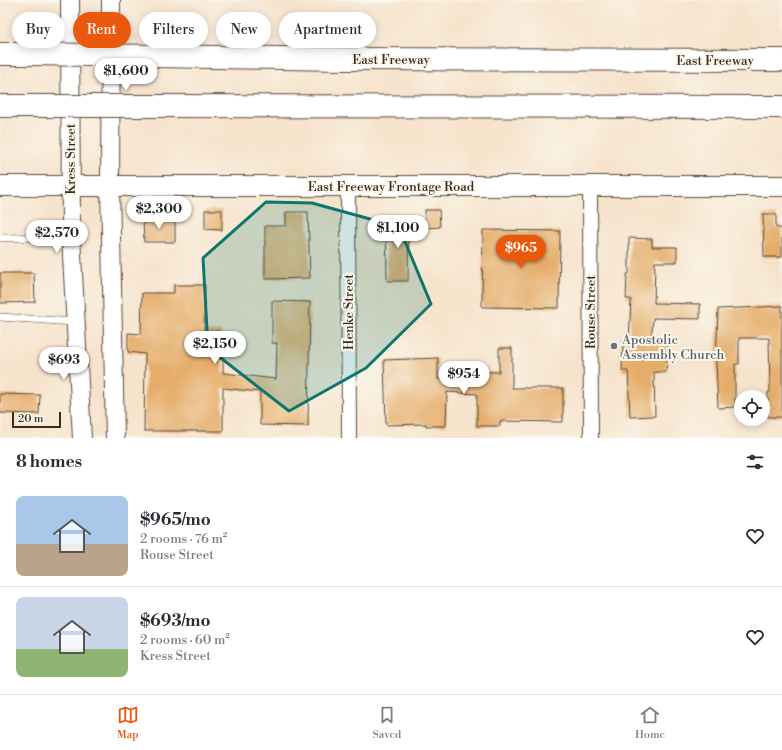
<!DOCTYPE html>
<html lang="en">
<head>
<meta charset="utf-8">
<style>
  body { margin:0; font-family:"Libre Bodoni",serif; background:#f2f2f3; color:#2b2b33; height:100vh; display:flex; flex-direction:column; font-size:15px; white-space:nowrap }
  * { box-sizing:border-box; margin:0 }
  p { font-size:13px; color:#7c7c81 }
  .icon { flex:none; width:22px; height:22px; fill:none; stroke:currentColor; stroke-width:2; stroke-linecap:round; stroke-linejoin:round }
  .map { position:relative; height:438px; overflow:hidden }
  .side { display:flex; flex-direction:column; background:#fff; flex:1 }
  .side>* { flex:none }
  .banner { position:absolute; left:12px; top:12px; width:400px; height:36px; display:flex; gap:8px }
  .fabs { position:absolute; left:734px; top:390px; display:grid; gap:8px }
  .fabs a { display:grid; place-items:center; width:36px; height:36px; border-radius:50%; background:#fff; box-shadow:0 2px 10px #0003; font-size:20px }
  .scale { position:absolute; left:12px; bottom:10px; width:49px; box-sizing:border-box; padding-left:4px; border:2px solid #3b2a1e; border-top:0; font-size:11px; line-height:14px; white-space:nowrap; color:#3b2a1e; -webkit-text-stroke:3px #fbf7ec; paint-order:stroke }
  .price { position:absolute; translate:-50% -34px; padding:0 9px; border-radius:14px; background:#fff; color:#222; font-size:13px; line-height:26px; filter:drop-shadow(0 1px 2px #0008) }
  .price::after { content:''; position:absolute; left:50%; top:24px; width:12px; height:9px; margin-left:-6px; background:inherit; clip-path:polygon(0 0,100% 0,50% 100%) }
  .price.active { background:#ea580c; color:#fff }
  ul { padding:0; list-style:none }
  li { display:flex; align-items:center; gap:12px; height:100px; padding:0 16px }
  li+li { border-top:1px solid #e1e1e2 }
  li span { display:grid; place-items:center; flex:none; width:112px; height:80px; border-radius:8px; color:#555 }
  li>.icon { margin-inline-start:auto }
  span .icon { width:48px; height:48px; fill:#fffc; stroke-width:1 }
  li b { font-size:17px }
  h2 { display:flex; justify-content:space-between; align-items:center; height:48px; padding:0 16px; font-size:17px }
  .tag { padding:0 14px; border-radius:18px; background:#fff; box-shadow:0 2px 10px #0003; font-size:14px; line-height:36px }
  .tag.active { background:#ea580c; color:#fff }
  .menu { display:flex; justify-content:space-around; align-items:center; height:56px; border-top:1px solid #e1e1e2; background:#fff; font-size:11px; color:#7c7c81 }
  .menu a { display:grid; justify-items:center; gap:2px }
  .menu .active { color:#ea580c }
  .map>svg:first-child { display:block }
  .building { fill:#e5ad6b }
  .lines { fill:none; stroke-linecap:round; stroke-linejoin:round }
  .service-casing { stroke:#574638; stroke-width:8 }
  .minor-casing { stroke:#574638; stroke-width:16 }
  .tertiary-casing { stroke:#574638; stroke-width:20 }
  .secondary-casing { stroke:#574638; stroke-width:22 }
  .motorway-casing { stroke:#574638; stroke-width:24 }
  .service { stroke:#fff; stroke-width:7 }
  .minor { stroke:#fff; stroke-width:14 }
  .tertiary { stroke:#fff; stroke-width:18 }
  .secondary { stroke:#fff; stroke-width:20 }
  .motorway { stroke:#fff; stroke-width:22 }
  .motorway-bridge-casing { stroke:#574638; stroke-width:24; stroke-linecap:butt }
  .motorway-bridge { stroke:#fff; stroke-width:22 }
  .marked { fill:#0f766e; fill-opacity:0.2; stroke:#0f766e; stroke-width:3; stroke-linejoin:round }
  .worship-dot { fill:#6b7280; stroke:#fbf7ec; stroke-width:1.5 }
  .labels { text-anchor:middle; stroke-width:4; stroke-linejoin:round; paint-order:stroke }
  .street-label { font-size:13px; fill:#3b2a1e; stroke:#fbf7ec }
  .worship-label { font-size:13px; fill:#5b616d; stroke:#fbf7ec; text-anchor:start }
</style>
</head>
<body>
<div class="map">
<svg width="782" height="438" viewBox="0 0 782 438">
  <rect width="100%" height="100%" fill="#fbf7ec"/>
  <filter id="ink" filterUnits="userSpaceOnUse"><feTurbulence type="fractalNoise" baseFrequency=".025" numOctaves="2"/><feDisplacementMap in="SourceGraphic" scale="8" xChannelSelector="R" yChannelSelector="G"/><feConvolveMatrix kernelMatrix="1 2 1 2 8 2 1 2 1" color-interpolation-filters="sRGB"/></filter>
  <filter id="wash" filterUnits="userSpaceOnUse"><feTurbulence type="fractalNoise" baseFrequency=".012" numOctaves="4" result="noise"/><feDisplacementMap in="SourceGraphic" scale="16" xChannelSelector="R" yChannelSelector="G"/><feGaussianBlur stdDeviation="0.9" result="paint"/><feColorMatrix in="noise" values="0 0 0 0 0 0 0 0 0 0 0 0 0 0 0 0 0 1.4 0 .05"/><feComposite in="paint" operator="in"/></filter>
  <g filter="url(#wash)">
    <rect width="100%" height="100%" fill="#f6e3cc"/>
    <g id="blocks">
      <!-- building -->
      <path class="building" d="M205 210H222V230L205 229Z
        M425 210H439L440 227 425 228Z
        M286 212H308L310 278 265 279V226H286Z
        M763 214H776V228H782V257H764Z
        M175 218V242H144L143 219Z
        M409 218 408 281H387L386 219Z
        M483 230 560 231 559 308 482 307Z
        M629 238 652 239V247H677V262H655L654 303 700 304V319L653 318 651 342H668L666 372H654L655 416 630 417 628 371H622L623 341H629L631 299H626L627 274H629Z
        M0 273H34L35 302 0 303Z
        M174 285H205L204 331H221L220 358H223V373L276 379 277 343H272V301L310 302 308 426 260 425V392L223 388V431H144L145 354 128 352V333L141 334 142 293H174Z
        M782 306V417H768V392H770L769 338H739V364H735V407L718 408 716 364 718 309Z
        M499 348H512V388H563V422L500 421V426H477V394L447 392 446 426H426V424L386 425 384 360 438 358V379L477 381V372H499Z
        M0 394 40 395 39 414 0 413Z"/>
    </g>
  </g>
  <g filter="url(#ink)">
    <use href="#blocks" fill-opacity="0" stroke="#574638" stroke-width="1"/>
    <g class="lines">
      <!-- service casing -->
      <g class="service-casing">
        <path id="service" d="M0 238 71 237
          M0 317 74 322"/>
      </g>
      <!-- minor casing -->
      <g class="minor-casing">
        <path id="minor" d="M348 186 349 438
          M590 186 591 438"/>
      </g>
      <!-- tertiary casing -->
      <g class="tertiary-casing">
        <path id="tertiary" d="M70 0 71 237 82 438
          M111 0 110 185 115 438"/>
      </g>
      <!-- secondary casing -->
      <g class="secondary-casing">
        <path id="secondary" d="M0 186H782"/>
      </g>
      <!-- motorway casing -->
      <g class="motorway-casing">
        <path id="motorway" d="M0 54H29
          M154 56 343 59 782 60
          M0 106H29
          M155 106 782 107"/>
      </g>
      <!-- service -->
      <use href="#service" class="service"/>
      <!-- minor -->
      <use href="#minor" class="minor"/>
      <!-- tertiary -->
      <use href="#tertiary" class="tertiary"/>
      <!-- secondary -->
      <use href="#secondary" class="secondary"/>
      <!-- motorway -->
      <use href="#motorway" class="motorway"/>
      <!-- motorway-bridge casing -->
      <g class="motorway-bridge-casing">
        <path id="motorway-bridge" d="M29 54 154 56
          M29 106H155"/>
      </g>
      <!-- motorway-bridge -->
      <use href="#motorway-bridge" class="motorway-bridge"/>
    </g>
  </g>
  <!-- marked area -->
  <path class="marked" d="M266 202 312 203 399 227 431 304 366 368 289 411 208 348 203 258Z"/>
  <!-- markers -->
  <circle class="worship-dot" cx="614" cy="346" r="4"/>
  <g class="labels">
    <!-- street labels -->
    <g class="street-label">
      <text x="391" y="64">East Freeway</text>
      <text x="715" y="65">East Freeway</text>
      <text transform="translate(70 159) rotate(-90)" y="5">Kress Street</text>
      <text x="391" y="191">East Freeway Frontage Road</text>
      <text transform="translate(348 312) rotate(-90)" y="5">Henke Street</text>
      <text transform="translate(590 312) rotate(-90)" y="5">Rouse Street</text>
    </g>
    <!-- worship labels -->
    <g class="worship-label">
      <text x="622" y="344">Apostolic<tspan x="622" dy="15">Assembly Church</tspan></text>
    </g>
  </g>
</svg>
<div class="fabs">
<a><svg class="icon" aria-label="locate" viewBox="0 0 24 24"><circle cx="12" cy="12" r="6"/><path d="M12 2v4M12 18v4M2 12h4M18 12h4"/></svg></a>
</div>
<div class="scale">20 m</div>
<b class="price" style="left:126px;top:92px">$1,600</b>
<b class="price" style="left:159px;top:230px">$2,300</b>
<b class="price" style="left:398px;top:249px">$1,100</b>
<b class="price" style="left:57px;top:254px">$2,570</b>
<b class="price active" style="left:521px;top:269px">$965</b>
<b class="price" style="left:215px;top:365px">$2,150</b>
<b class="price" style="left:64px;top:381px">$693</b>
<b class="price" style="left:464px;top:395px">$954</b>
<div class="banner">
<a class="tag">Buy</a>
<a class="tag active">Rent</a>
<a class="tag">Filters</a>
<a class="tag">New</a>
<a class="tag">Apartment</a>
</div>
</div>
<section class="side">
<h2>8 homes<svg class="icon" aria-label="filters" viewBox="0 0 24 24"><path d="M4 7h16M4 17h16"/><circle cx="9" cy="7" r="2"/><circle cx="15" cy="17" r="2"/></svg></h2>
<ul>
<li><span style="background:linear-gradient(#a9c7e8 60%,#b9a48a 0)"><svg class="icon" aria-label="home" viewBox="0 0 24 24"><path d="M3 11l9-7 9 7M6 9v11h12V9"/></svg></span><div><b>$965/mo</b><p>2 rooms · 76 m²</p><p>Rouse Street</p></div><svg class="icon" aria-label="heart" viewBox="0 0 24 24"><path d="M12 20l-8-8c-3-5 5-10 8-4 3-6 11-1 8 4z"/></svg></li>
<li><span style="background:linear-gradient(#c9d6e8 65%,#8fb573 0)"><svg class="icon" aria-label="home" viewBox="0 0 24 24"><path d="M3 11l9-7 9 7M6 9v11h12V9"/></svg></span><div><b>$693/mo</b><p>2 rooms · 60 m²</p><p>Kress Street</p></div><svg class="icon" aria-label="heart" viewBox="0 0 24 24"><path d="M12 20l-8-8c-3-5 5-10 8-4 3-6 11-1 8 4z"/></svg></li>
</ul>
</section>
<nav class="menu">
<a class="active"><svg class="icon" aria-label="map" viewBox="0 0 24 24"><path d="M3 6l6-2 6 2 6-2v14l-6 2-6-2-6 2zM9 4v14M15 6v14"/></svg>Map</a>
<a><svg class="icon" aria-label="saved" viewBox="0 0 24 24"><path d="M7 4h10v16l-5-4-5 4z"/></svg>Saved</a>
<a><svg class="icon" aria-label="home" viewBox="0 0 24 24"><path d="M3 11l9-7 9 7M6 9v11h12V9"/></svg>Home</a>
</nav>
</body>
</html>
